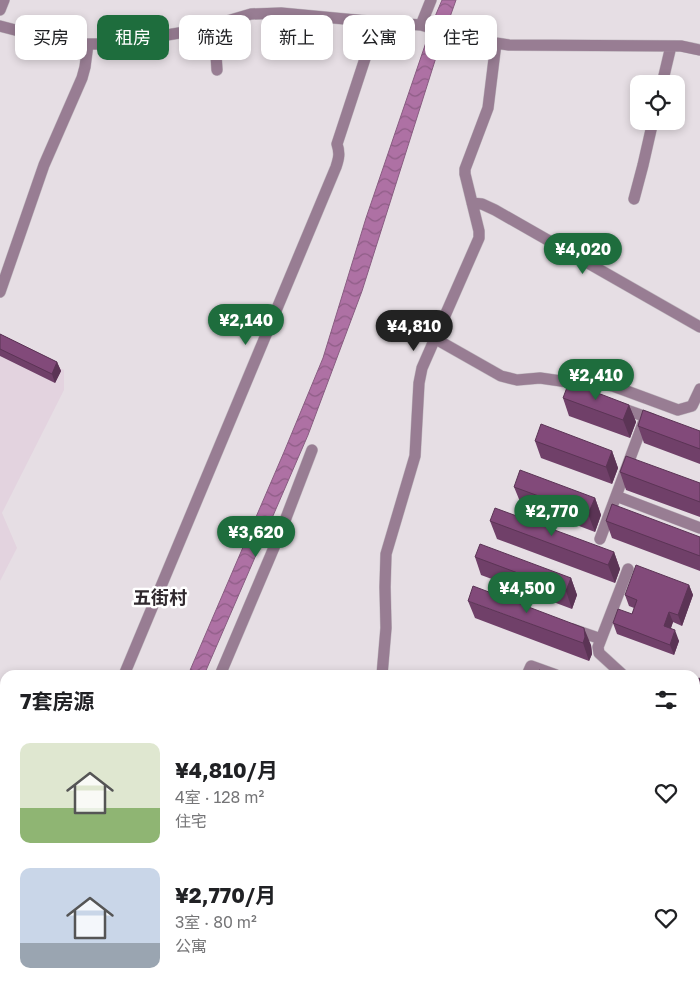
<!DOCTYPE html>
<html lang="zh">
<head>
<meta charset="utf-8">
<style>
  body { margin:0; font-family:"Golos Text","Noto Sans SC",sans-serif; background:#f2f2f2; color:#202124; height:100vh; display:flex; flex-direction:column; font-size:19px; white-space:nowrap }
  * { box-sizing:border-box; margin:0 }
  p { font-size:16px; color:#757577 }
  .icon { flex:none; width:28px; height:28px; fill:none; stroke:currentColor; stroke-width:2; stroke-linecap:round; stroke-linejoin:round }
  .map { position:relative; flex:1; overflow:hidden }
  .sheet { position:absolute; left:0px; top:670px; width:700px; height:321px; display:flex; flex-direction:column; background:#fff; border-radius:15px 15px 0 0; box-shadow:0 2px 8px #0003 }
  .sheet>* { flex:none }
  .top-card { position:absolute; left:15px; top:15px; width:670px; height:45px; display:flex; gap:10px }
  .buttons { position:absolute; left:630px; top:75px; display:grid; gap:10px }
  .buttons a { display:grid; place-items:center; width:55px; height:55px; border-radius:10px; background:#fff; box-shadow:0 2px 8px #0003; font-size:25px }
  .price { position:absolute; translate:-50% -42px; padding:0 11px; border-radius:18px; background:#1e6d3d; color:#fff; font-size:16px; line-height:32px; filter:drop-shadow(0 1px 2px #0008) }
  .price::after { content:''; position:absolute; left:50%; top:30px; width:15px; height:11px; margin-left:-8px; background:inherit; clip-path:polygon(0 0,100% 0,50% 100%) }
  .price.on { background:#222; color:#fff }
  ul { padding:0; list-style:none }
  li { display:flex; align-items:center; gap:15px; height:125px; padding:0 20px }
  li span { display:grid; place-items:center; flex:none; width:140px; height:100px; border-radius:10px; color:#555 }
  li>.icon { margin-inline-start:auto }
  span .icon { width:60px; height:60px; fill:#fffc; stroke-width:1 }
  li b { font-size:21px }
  h2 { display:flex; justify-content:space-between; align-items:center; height:60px; padding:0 20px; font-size:21px }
  .chip { padding:0 18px; border-radius:10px; background:#fff; box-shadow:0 2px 8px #0003; font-size:18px; line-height:45px }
  .chip.on { background:#1e6d3d; color:#fff }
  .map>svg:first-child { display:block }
  .built { fill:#e3d3df }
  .water { fill:url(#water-waves); stroke:#885c81 }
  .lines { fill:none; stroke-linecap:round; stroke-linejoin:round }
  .minor-casing { stroke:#c1bac0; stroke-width:12 }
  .major-casing { stroke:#c1bac0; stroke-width:14 }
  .minor { stroke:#987d93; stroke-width:11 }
  .major { stroke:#5a2c53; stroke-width:12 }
  .wall { fill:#704069 }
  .shaded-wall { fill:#5b3455 }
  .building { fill:#824a7a; stroke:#5b3455 }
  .labels { text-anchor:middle; stroke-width:5; stroke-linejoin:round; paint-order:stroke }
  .quarter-label { font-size:18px; font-weight:bold; fill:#2f282d; stroke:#fff }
</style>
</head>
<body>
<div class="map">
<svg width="700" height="991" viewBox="0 0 700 991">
  <defs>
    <pattern id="water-waves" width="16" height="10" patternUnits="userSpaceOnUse" patternTransform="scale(1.25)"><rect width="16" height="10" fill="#ae71a4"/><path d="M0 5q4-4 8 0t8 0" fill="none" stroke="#8e5d86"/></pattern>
  </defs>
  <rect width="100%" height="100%" fill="#e6dee4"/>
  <!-- built -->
  <path class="built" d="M0 341 64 370V390L2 513 17 548 0 581Z
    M695 952 700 955V991H632L638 986H695Z"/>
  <!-- water -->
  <path class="water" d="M442 0H456L439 48 362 291 308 435 204 675H188L284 452 323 358 366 218 434 19Z"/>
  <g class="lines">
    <!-- minor casing -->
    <g class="minor-casing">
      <path id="minor" d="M0 10 4 0
        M214 25 217 70
        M421 25 431 0
        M0 26 42 37 82 44H113L197 30 251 14 281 13 377 22 421 25 452 34 489 42 509 45 681 46 700 50
        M662 84 671 46
        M634 199 643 165 653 121
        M472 203 482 204 495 210 700 327
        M0 292 44 165 82 78 85 67 88 44
        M434 338 501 376 517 380 540 378 568 382H592L613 386 678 410 692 406 700 389
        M618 407 652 419
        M616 496 700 528
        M600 539 645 418
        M572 629 601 639
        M124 675 336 167C339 158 340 153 337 144L377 22
        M220 675 281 531 312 450
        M382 675 386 628 385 587 386 554 415 456 419 383 422 368 479 238V231L465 174V169L488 108 496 43
        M527 675 531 666 556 675
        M623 675 599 653 598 647 628 569
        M695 942 700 945
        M66 991 68 986"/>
    </g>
    <!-- major casing -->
    <g class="major-casing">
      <path id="major" d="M695 689 700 684
        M0 931 5 933
        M0 946 5 948
        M93 986 104 991
        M129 986 140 991
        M410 991 415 986"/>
    </g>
    <!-- minor -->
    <use href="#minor" class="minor"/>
    <!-- major -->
    <use href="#major" class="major"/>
  </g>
  <!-- wall -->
  <path class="wall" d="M0 334 57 362 61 371 55 383 0 356Z
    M563 398 629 405 636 422 630 438 569 416Z
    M638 426 700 431V464L644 443Z
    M535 441 612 451 618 468 612 484 541 458Z
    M620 472 700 483V517L626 490Z
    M514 487 595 498 601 515 595 532 521 504Z
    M490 521 614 552 620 569 615 583 497 539Z
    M606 521 700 537V571L612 538Z
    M475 557 571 578 577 595 572 609 481 575Z
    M689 585 693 595 682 626 673 622 671 628 679 641 674 655 617 634 613 623 632 614 634 608 629 606 625 595Z
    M468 601 591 645 592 654 589 661 475 618Z
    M191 986H275L273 991H201Z
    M590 986H624L626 991H596Z
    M647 986H675L673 991H649Z"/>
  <!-- shaded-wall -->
  <path class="shaded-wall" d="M57 362 61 371 55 383 52 374Z
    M629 405 636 422 630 438 623 420Z
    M612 451 618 468 612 484 606 467Z
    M595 498 601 515 595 532 588 514Z
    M614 552 620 569 615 583 608 565Z
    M571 578 577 595 572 609 566 591Z
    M689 585 693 595 682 626 678 615Z
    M669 612 673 622 668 636 664 626Z
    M584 628 591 645 592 654 589 661 583 643Z
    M675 630 679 641 674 655 670 645Z
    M265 986H275L273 991H263Z
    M617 986H624L626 991H619Z
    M667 986H675L673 991H665Z"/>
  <!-- building -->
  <path class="building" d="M0 334 57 362 52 374 0 349Z
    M569 382 629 405 623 420 563 398Z
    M643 410 700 431V449L638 426Z
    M541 424 612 451 606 467 535 441Z
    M626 456 700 483V502L620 472Z
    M520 470 595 498 588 514 514 487Z
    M612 504 700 537V556L606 521Z
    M495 508 614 552 608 565 490 521Z
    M480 544 571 578 566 591 475 557Z
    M636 565 689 585 678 615 669 612 664 626 675 630 670 645 613 623 618 609 632 614 637 600 625 595Z
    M473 586 584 628 585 637 583 643 468 601Z
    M539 670 553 675H537Z
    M0 985 15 991H0Z
    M213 986H265L263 991H223Z
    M599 986H617L623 991H596L600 987Z
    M653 986H667L665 991Z"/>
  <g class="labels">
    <!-- quarter labels -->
    <g class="quarter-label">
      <text x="160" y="604">五街村</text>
    </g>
  </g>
</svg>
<div class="buttons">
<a><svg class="icon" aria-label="locate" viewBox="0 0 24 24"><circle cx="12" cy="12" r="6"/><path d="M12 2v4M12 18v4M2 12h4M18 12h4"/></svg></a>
</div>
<b class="price" style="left:583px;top:275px">¥4,020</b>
<b class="price" style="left:246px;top:346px">¥2,140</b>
<b class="price on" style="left:414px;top:352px">¥4,810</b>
<b class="price" style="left:596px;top:401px">¥2,410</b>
<b class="price" style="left:552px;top:537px">¥2,770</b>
<b class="price" style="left:256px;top:558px">¥3,620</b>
<b class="price" style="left:527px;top:614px">¥4,500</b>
<div class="top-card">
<a class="chip">买房</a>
<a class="chip on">租房</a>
<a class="chip">筛选</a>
<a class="chip">新上</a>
<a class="chip">公寓</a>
<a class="chip">住宅</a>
</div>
<section class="sheet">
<h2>7套房源<svg class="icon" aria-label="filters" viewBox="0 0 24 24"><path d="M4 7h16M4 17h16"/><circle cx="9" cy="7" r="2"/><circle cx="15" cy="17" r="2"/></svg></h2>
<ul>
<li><span style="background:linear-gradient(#dfe7d0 65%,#8fb573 0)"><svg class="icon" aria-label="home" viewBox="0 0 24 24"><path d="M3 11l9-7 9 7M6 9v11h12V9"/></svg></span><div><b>¥4,810/月</b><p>4室 · 128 m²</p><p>住宅</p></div><svg class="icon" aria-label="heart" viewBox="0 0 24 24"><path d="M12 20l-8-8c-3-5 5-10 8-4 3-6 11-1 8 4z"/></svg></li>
<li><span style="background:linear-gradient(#c9d6e8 75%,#9aa5b1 0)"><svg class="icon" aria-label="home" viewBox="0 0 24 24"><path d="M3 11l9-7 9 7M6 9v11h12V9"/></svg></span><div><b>¥2,770/月</b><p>3室 · 80 m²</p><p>公寓</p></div><svg class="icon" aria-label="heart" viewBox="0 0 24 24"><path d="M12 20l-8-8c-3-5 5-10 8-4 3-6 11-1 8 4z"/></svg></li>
</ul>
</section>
</div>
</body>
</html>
